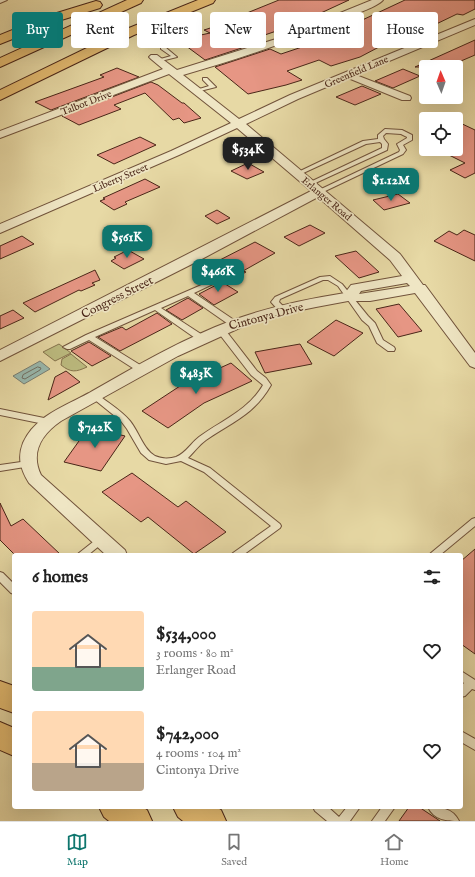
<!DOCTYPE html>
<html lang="en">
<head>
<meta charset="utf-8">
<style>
  body { margin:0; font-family:"IM FELL English",serif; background:#f6f6f6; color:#222; height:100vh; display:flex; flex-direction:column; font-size:15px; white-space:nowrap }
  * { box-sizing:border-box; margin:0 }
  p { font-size:13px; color:#767676 }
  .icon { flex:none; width:22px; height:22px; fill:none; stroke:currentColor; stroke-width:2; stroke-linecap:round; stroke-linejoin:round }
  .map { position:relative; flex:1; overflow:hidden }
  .side { position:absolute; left:12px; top:553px; width:451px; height:256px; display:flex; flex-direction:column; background:#fff; border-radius:4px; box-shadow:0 4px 16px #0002 }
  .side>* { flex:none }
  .guide { position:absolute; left:12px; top:12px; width:451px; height:36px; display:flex; gap:8px }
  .needle { width:26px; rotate:358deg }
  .fabs { position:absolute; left:419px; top:60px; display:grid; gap:8px }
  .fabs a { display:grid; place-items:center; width:44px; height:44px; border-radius:4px; background:#fff; box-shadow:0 4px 16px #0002; font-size:20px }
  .price { position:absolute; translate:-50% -34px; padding:0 9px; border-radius:8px; background:#0f766e; color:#fff; font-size:13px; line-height:26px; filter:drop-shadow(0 1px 2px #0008) }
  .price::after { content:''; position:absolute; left:50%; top:24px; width:12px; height:9px; margin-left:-6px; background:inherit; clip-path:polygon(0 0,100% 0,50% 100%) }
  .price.on { background:#222; color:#fff }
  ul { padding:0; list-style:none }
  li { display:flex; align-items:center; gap:12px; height:100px; padding:0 20px }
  li span { display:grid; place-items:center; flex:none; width:112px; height:80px; border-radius:4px; color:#555 }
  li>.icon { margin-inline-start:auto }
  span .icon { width:48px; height:48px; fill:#fffc; stroke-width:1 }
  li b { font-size:17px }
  h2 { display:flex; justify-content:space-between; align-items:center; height:48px; padding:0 20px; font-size:17px }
  .pill { padding:0 14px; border-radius:4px; background:#fff; box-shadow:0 4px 16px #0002; font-size:14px; line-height:36px }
  .pill.on { background:#0f766e; color:#fff }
  .dock { display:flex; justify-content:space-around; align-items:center; height:56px; border-top:1px solid #e0e0e0; background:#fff; font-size:11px; color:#767676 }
  .dock a { display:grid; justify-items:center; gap:2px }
  .dock .on { color:#0f766e }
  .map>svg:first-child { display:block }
  .green { fill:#bdbd81; stroke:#84724c }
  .water { fill:#98b9af; stroke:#797e73 }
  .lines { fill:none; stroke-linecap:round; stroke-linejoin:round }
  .shore { stroke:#717064; stroke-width:1 }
  .building { fill:#e69684; stroke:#4a2618 }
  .lane-casing { stroke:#71533b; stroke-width:2 }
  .street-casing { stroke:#71533b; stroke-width:2 }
  .primary-casing { stroke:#4a2618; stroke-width:2 }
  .highway-casing { stroke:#4a2618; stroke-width:2 }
  .lane { fill:#efe6c4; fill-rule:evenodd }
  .street { fill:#efe6c4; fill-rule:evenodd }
  .primary { fill:#e4bc72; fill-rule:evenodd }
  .highway { fill:#e4bc72; fill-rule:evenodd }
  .labels { text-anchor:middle; stroke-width:3.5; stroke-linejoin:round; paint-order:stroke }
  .far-street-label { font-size:10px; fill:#4a2618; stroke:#efe6c4 }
  .street-label { font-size:12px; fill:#4a2618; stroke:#efe6c4 }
</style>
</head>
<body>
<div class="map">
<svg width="475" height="821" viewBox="0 0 475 821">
  <rect width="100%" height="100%" fill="#e7d9a5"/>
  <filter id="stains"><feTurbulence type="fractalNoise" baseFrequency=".005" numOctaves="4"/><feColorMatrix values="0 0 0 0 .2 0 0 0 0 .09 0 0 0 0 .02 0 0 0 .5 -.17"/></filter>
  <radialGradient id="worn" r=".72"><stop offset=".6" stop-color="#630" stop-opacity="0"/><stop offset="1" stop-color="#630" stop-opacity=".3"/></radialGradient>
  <!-- green -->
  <path class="green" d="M59 344 71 353 55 361 43 352Z
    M71 354 87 367C76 372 71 373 61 365L62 359Z"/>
  <!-- water -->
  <path class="water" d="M40 361 50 369 24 384 13 376Z"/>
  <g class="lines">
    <!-- shore -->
    <path class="shore" d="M38 367 41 368 40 370 25 379 22 378 23 375Z"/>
  </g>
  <!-- building -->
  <path class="building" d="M279 0H349L297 24 250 40 257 43 205 60 178 40 210 33 204 30 245 17 242 15Z
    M405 0H475V9L463 15 457 14 428 28 425 27 402 39 398 37 360 57 331 66 319 60 287 71 302 80 286 85 248 94 215 67 270 49 281 54 311 44Z
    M475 40V55L447 67H415Z
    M117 68 139 77 51 110 35 102 104 77 100 75Z
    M403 69 420 76 393 88 375 81Z
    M151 82 158 85 182 103H184L201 118 184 123 179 118 173 120 145 93 114 105 121 109 79 125 62 116Z
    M362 86 381 94 355 105 336 97Z
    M456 121 475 130V173L465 178 450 170 465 163 447 154 456 150Z
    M140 137 156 145 114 164 97 155Z
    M248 163 264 172 247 179 231 171Z
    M145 179 160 187 125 202 127 204 114 210 100 201 105 199 103 198Z
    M398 194 410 203 384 210 373 200Z
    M217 210 230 218 217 224 205 216Z
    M310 225 325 233 299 246 284 237Z
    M464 230 475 235V261L434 241 449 231 457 235Z
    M22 236 34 244 0 259V246Z
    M255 242 275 253 243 271 246 272 233 279 218 270 222 268 214 263Z
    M128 250 144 259 124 269 111 261 116 258 114 257Z
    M356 251 379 272 359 278 335 256Z
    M95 270 100 280 92 283 95 285 81 291 79 290 35 312 23 303Z
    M222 282 238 292 214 305 199 294Z
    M188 298 203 308 182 320 166 310Z
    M399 304 422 331 398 337 376 309Z
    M13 310 24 318 0 329V316Z
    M157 313 172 324 120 351 98 337 122 327 126 330Z
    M336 320 363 333 334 356 307 342Z
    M89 342 111 356 92 366 71 351Z
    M300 344 312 364 265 373 255 352Z
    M231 363 252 381 204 403 168 428 142 411 180 386Z
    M66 371 80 382 48 400 55 377Z
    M89 427 125 436 101 471 64 462Z
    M132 473 178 507 186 501 226 532 194 554 148 517 141 522 102 492Z
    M0 503 11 526 23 519 61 555H15L0 540Z
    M475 549V654L461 644V561Z
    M409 807H419L440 821H399Z"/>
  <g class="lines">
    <!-- lane casing -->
    <g class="lane-casing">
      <path id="lane" d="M0 0H7L0 3Z
        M161 47H165L177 57 157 62V60L171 56 161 49Z
        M203 78H207L216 87 196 92V90L209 86 203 80Z
        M385 129 402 130 412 135V140L403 145 406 150 403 154 321 193H317V191L399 152 400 150 397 144 407 138V137L401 134 386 133 383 136 384 139 388 144 387 150 311 185 309 186 306 184 382 148V144L380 142 366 144 299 175H295L294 174 363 141 378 139V135Z
        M330 276 342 284 368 316 375 323 383 340 394 347 395 349 394 351H388L377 343 369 326 362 320 338 286 328 280H323L280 299 279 302 287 310 286 312H280L271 302 275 297 320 277Z
        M213 280 216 282 215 283 194 293 237 322 238 324 237 326H231L188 296 161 308 204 336 205 338 204 340H198L155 310 95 337 145 368 146 370 145 372H139L89 340 70 349H67L63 347 86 335Z
        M217 327H223L257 371 266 378 271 385C254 415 232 422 206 440 199 445 194 452 188 458L210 468 280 524 281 526 280 528 243 555H231L233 553 271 526 204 472 181 461 166 464 149 460 141 453 127 429 121 421 90 396 94 393 97 394C108 403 121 410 130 421 139 432 143 449 155 456 161 459 170 459 176 457 186 453 191 443 199 437 222 420 248 411 263 385L251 375 217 331 216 329Z
        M0 409 49 419 53 422 49 425 0 415Z
        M28 461 32 464 31 466 0 471V465Z
        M475 518V526L440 555H429L431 553 472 519Z
        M101 537 104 538 106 540 104 542 88 555H77L79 553 98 538Z
        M0 572 3 573 14 584V594L11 593 0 582Z
        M461 671 475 680V690L472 689 465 696 461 697V686L464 683 461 681Z
        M461 731 475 739V750L461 742Z
        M313 807H328L339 817 347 807H360L350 821H327L315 811Z
        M382 807H395L385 821H372Z
        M428 807C440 807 453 808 459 821 447 821 434 820 428 807Z"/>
    </g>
    <!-- street casing -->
    <g class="street-casing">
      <path id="street" d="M372 0H383C377 7 357 13 348 17 294 40 240 59 183 75L239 119 290 95 475 19V25L356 75 410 96 411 98 410 100H402L348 78 298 99 246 124 400 254 423 285H425L475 353V368L470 366 415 293 370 301H348L316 307 277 315 244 326 178 356 61 421C42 434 30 452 41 475L125 550 127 555H106L29 483C21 470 17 458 23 443 35 416 65 406 89 393 136 366 182 339 233 320 269 307 307 299 345 293L351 285 402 276 390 260 318 197 200 260 0 361V350L311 191 237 128 179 155 0 233V224L171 151 231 123 169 74 0 138V131L163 69 151 59 149 57 151 55H157L177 70 276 39ZM407 283 410 286 359 294 361 291Z"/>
    </g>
    <!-- primary casing -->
    <g class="primary-casing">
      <path id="primary" d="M0 681 14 686V713L0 708Z
        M0 722 14 728V756L0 750Z
        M99 807H142L147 810 152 821H109L104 817Z
        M173 807H216L221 810 226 821H183L178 817Z"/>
    </g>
    <!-- highway casing -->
    <g class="highway-casing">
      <path id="highway" d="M127 0H143L141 3 0 67V58Z
        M198 0H215L213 3 134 35 0 100V90L124 30Z
        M96 1 100 2 102 5 100 8 55 22 0 44V35L47 16Z"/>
    </g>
    <!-- lane -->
    <use href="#lane" class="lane"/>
    <!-- street -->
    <use href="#street" class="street"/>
    <!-- primary -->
    <use href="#primary" class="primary"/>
    <!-- highway -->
    <use href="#highway" class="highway"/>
  </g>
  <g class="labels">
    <!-- far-street labels -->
    <g class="far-street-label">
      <text transform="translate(356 71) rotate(-23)" y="4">Greenfield Lane</text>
      <text transform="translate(86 102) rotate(-21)" y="4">Talbot Drive</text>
      <text transform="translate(120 177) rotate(-23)" y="4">Liberty Street</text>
      <text transform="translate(327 198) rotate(40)" y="4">Erlanger Road</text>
    </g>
    <!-- street labels -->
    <g class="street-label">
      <text transform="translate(117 297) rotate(-27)" y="4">Congress Street</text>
      <text transform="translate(266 316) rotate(-15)" y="4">Cintonya Drive</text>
    </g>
  </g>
  <rect width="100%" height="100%" filter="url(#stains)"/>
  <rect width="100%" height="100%" fill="url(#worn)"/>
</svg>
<div class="fabs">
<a><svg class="needle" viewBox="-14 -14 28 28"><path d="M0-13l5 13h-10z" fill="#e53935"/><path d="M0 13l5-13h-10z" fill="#767676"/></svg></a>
<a><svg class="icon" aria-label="locate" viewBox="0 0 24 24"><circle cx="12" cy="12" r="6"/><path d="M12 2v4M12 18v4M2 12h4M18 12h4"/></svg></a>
</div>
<b class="price on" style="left:248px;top:171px">$534K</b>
<b class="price" style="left:391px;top:202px">$1.12M</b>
<b class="price" style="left:127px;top:259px">$561K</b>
<b class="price" style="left:218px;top:293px">$466K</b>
<b class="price" style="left:196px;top:395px">$483K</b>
<b class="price" style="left:95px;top:449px">$742K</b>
<div class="guide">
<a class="pill on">Buy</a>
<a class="pill">Rent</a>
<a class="pill">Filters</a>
<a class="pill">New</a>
<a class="pill">Apartment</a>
<a class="pill">House</a>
</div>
<section class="side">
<h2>6 homes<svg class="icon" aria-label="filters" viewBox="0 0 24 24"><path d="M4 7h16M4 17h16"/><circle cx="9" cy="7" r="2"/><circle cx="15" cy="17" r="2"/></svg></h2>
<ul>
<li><span style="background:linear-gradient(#ffd9b3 70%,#7fa58c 0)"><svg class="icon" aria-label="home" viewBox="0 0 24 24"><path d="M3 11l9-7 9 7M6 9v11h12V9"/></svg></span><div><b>$534,000</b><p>3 rooms · 80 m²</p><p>Erlanger Road</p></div><svg class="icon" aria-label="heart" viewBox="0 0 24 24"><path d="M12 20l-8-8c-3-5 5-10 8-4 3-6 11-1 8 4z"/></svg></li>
<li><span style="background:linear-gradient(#ffd9b3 65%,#b9a48a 0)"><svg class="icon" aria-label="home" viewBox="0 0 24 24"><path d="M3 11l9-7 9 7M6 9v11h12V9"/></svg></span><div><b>$742,000</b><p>4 rooms · 104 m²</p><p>Cintonya Drive</p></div><svg class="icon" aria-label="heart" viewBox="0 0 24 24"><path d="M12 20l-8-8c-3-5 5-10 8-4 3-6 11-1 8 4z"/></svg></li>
</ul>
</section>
</div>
<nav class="dock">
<a class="on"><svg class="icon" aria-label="map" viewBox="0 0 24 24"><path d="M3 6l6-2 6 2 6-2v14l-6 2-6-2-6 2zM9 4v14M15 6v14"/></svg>Map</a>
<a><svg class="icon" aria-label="saved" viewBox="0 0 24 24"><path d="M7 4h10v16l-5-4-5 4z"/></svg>Saved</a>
<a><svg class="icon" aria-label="home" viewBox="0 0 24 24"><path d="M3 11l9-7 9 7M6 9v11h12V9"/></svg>Home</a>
</nav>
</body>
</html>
